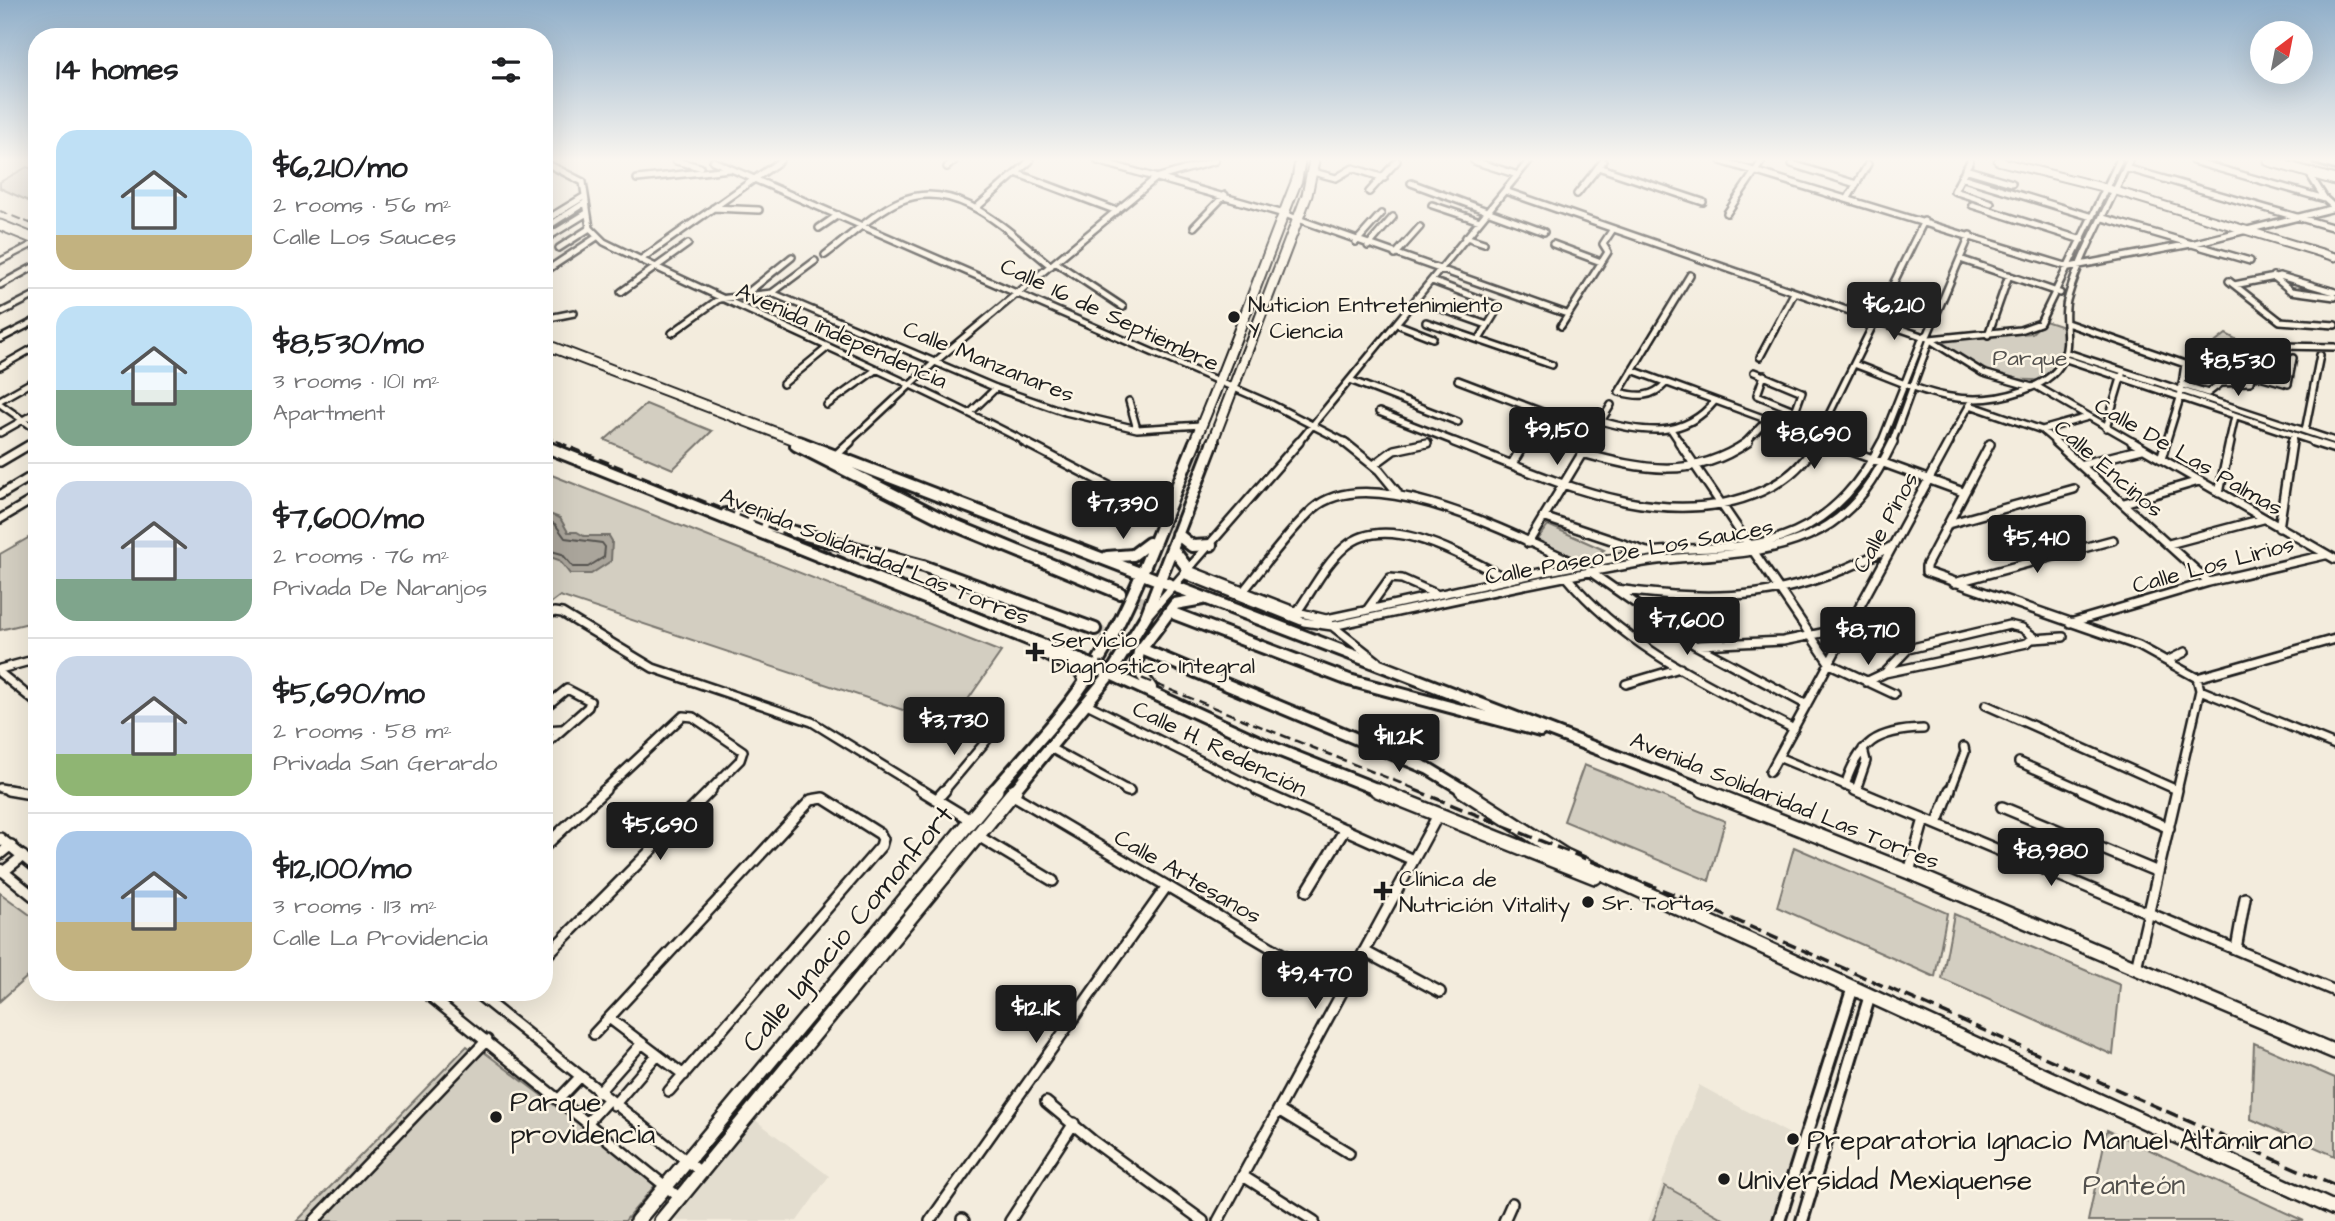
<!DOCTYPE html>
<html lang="en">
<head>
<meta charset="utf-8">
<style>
  body { margin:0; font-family:"Architects Daughter",sans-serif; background:#f6f6f6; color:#202124; height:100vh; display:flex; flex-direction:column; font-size:26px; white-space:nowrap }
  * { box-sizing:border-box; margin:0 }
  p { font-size:23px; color:#757577 }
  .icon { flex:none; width:38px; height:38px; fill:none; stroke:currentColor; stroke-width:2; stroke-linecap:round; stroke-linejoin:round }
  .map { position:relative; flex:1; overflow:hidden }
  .drawer { position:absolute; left:28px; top:28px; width:525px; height:973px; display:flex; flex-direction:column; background:#fff; border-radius:28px; box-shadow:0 7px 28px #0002 }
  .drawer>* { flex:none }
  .needle { width:46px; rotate:32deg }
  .tools { position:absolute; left:2250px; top:21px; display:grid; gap:14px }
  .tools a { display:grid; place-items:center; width:63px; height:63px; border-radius:50%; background:#fff; box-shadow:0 7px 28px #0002; font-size:35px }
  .price { position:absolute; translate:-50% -60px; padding:0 16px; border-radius:7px; background:#1c1c1c; color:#fff; font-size:23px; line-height:46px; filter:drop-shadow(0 2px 4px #0008) }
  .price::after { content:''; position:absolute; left:50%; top:42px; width:21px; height:16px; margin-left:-10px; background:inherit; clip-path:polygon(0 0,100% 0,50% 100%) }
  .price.on { background:#222; color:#fff }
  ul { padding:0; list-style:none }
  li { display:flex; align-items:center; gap:21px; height:175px; padding:0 28px }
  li+li { border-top:2px solid #e0e0e0 }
  li span { display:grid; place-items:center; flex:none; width:196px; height:140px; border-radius:21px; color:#555 }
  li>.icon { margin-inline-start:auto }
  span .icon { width:84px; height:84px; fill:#fffc; stroke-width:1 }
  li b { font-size:30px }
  h2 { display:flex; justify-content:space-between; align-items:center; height:84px; padding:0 28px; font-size:30px }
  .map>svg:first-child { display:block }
  .built { fill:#e3ddcf }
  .green { fill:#d3cec1; stroke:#78756e; stroke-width:2 }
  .water { fill:#aaa59b; stroke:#716e68; stroke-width:2 }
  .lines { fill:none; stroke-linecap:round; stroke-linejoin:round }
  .shore { stroke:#55534f; stroke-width:2 }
  .secondary-tunnel { stroke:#c8c2b6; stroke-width:10; stroke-dasharray:10 5; stroke-linecap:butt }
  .pedestrian-casing { stroke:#1c1c1c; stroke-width:9 }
  .minor-far2-casing { stroke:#1c1c1c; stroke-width:10 }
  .minor-far1-casing { stroke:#1c1c1c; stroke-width:12 }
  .minor-casing { stroke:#1c1c1c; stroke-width:14 }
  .tertiary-far1-casing { stroke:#1c1c1c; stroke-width:11 }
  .tertiary-casing { stroke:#1c1c1c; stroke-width:16 }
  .secondary-far2-casing { stroke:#1c1c1c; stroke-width:13 }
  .secondary-far1-casing { stroke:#1c1c1c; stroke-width:16 }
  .secondary-casing { stroke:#1c1c1c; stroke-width:18 }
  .trunk-casing { stroke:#1c1c1c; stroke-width:6 }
  .pedestrian { stroke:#fcf5e5; stroke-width:4.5 }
  .minor-far2 { stroke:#fcf5e5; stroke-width:5 }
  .minor-far1 { stroke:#fcf5e5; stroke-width:7 }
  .minor { stroke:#fcf5e5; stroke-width:9 }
  .tertiary-far1 { stroke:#fcf5e5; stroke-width:7 }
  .tertiary { stroke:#fcf5e5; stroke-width:10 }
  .secondary-far2 { stroke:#fcf5e5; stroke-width:9 }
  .secondary-far1 { stroke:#fcf5e5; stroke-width:10 }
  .secondary { stroke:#fcf5e5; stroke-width:13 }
  .trunk { fill:#fcf5e5; fill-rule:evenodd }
  .rail-far2 { stroke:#1c1c1c; stroke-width:2; stroke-dasharray:9 4.5; stroke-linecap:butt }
  .rail-far1 { stroke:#1c1c1c; stroke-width:2.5; stroke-dasharray:10 5; stroke-linecap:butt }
  .rail { stroke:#1c1c1c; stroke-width:3.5; stroke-dasharray:13 6; stroke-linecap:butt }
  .poi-dot { fill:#1c1c1c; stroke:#fcf5e5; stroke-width:2.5 }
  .labels { text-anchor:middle; stroke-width:5; stroke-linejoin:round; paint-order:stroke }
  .poi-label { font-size:23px; fill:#1c1c1c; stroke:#fcf5e5; text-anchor:start }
  .street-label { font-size:23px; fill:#1c1c1c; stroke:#fcf5e5 }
  .park-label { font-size:23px; fill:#53514e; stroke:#fcf5e5 }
  .near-street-label { font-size:28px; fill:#1c1c1c; stroke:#fcf5e5 }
  .near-poi-label { font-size:28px; fill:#1c1c1c; stroke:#fcf5e5; text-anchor:start }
  .near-park-label { font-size:28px; fill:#53514e; stroke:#fcf5e5 }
</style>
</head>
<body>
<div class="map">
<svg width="2335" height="1221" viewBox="0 0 2335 1221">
  <rect width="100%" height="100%" fill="#f3ecdd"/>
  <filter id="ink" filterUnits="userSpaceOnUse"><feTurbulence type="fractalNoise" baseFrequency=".0143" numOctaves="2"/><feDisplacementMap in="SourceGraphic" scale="14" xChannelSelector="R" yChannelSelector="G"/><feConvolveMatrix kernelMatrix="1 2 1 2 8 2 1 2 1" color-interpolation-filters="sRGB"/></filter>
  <g filter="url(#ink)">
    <!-- built -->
    <path class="built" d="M1699 1085 1797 1138 1771 1221H1648Z
      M746 1113 829 1176 797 1221H678L671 1215Z"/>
    <!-- green -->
    <path class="green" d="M27 167 37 171V205L0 188V182Z
      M2045 321 2066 328 2063 359 2046 380C2000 382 1967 368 1931 341L2032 333Z
      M2226 334 2239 341 2210 388 2187 380 2193 360Z
      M646 404 712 431 673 469 605 440Z
      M544 472 1001 652 953 721 933 720 560 596 544 608Z
      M1548 525 1604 550 1583 563 1536 541Z
      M37 533V621L0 630V554Z
      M1584 765 1725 821 1709 881 1564 821Z
      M1794 847 1947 913 1935 977 1777 907Z
      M0 893 37 920V968L0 1001Z
      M1954 914 2120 985 2113 1055 1942 979Z
      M2254 1043 2335 1078V1156L2251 1119Z
      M467 1046 480 1056 484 1052 657 1183 625 1221H297Z
      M2107 1130 2304 1221H2088Z
      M1665 1186 1727 1221H1653Z"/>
    <!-- water -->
    <path class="water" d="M544 512 560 518 568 532H577L584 536H609L612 541 611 561 591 574H570L559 560 544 555Z"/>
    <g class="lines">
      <!-- shore -->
      <path class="shore" d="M544 520 555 524 565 538 602 543 605 547 604 557 588 567H573L562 554 544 549"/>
      <!-- secondary-tunnel -->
      <path class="secondary-tunnel" d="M1122 594 1175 614
        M1095 629 1137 647"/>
      <!-- pedestrian casing -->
      <g class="pedestrian-casing">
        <path id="pedestrian" d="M0 261 37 242"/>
      </g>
      <!-- minor-far2 casing -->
      <g class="minor-far2-casing">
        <path id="minor-far2" d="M676 161 700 167
          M713 161 1271 404 1347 443
          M1098 161 1284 214 1567 314
          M1474 161 1518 175
          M1721 161 2069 267 2191 244 2335 208
          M1970 161 1954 191 1991 203
          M2193 161 2325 199 2335 208
          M544 162 583 182 590 228 604 242C744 311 889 371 1028 443
          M1792 164 1856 184
          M947 167 954 161
          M1598 167 1703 202
          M2126 168 2335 228
          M1965 169 2012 183
          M1313 172 1336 178 1353 168 1384 178
          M2308 172 2325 199
          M1016 173 1117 211
          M1961 177 2092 217
          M637 179 730 169
          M1411 183 1544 232
          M1505 191 1930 339 2020 330 2040 323 2119 161
          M1369 192 1397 161
          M1577 194 1603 161
          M1848 198 1868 164
          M1432 205 1480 221
          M1972 205 2082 240
          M713 208 759 210
          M976 208 1030 161
          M1727 213 1762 161
          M2103 218 2250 261
          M544 221 585 196
          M1194 227 1225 195
          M819 228 838 215
          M544 229 586 202
          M548 237 587 213
          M1466 237 1484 243
          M1356 242 1381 214
          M1553 244 1601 262
          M1368 246 1393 217
          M559 248 590 228
          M825 255C847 239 876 211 900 201 958 176 1010 234 1051 266
          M1395 255 1420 227
          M1960 259 2060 293
          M640 260 780 161
          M1055 262 1123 307
          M544 272 597 237
          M2273 276 2291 291 2335 297
          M1432 281 1496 305 1497 310 1480 338
          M2229 281 2280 321 2335 325
          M0 285 37 265
          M2234 285 2280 276 2335 292
          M621 292 688 244
          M772 293 815 261
          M746 294 792 257
          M1439 308 1487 325
          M0 313 37 294
          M544 319 574 313
          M1426 322 1552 365
          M2067 323 2185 364 2180 398 2166 443
          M1397 324 1433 338
          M1561 326 1608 252 1603 244 1613 229
          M672 333 719 299 772 293 996 388 1065 412 1137 429 1201 425
          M1988 335 2009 275
          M1923 337 1928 334 1970 235
          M0 339 37 320
          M1930 340 1983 373 2032 387
          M2280 346 2335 347
          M2065 352 2335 441
          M1760 357 1794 293
          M2063 358 2318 443
          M1854 364C1913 386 1958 413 2022 391 2039 385 2055 377 2063 360 2072 340 2061 317 2068 297 2081 253 2110 203 2129 161
          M0 367 37 346
          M1632 370 1831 443
          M1754 372 1802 392 1789 428
          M2252 374 2288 384 2293 358
          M1764 375 1757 395 1796 411
          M1350 380 1458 422
          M1458 380 1542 412 1524 443
          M1666 383C1652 398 1638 397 1619 392L1690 275
          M783 384 827 348
          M2183 385 2208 393 2221 383 2250 382 2257 350
          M2036 386 2135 443
          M0 400 37 379
          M1129 401 1137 429
          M0 404 37 430
          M827 405 877 369
          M1970 405 2042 430 2057 443
          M1379 412 1458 443
          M970 413 996 388
          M1601 421C1644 433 1684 439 1715 401
          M2106 428 2122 375
          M2042 430 2088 417
          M1672 431 1680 443
          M2305 431 2320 355
          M0 433 37 412
          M32 443 37 440
          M848 443 937 360 1156 178 1215 161
          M1298 443 1529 161
          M1588 443 1611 405
          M1745 443 1767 420
          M1815 443 1924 221
          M1881 443 1923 337
          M1892 443 1930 339
          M1948 443 1972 401
          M2229 443 2235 416
          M2292 443 2293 435"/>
      </g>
      <!-- minor-far1 casing -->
      <g class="minor-far1-casing">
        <path id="minor-far1" d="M1024 442 1163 514
          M1344 442 1379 470 1397 492
          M1454 442C1548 478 1662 536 1762 491 1785 481 1805 464 1816 442
          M1679 442 1830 664 1894 694
          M1826 442 1963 492
          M2055 442 2209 582
          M2132 442 2335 559
          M2313 442 2335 449
          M1990 444 1926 566V572L2139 646 2197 678 2200 690 2177 791
          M1582 453C1643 470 1693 480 1748 442
          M836 455 850 442
          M2161 459 2166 442
          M0 462 34 442
          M1375 464 1394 450 1427 443
          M1512 464 1525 442
          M2083 464 2142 449
          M2219 493 2230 442
          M0 495 37 473
          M2124 503 2199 481
          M1543 517 1647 552
          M0 519 37 497
          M1948 524 2074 489
          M2279 528 2292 442
          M1528 543 1589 442
          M2169 544 2263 519
          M1189 570 1297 612 1326 619C1432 597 1537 571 1644 553 1694 545 1748 553 1795 532 1836 513 1862 481 1882 442
          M1589 571 1695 645 1807 705
          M1186 575 1304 622 1332 626C1436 604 1539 580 1644 562 1703 553 1766 559 1820 530 1856 511 1876 477 1893 442
          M1567 577C1626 649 1713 687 1794 729
          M1954 583 2113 540
          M1616 589C1722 603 1794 600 1890 547
          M1241 594C1264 566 1287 533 1313 509 1370 458 1522 539 1579 565
          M1367 610 1390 578 1402 579 1436 594
          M1297 612C1312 591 1325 564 1345 547 1388 509 1467 559 1509 580
          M1149 614 1299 442
          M544 617 554 612 562 613 653 668 812 722 924 791
          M2070 623 2209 582 2325 555
          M1331 625 1377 661
          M2009 625 2022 628 2034 637 2027 643 1885 673 1908 649Z
          M2033 639 2063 637
          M1699 645 1783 641 1851 627
          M2167 661 2185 652
          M0 669 37 659
          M0 673 37 703
          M2197 678 2335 639
          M1866 682 1885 673
          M1626 684 1680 668
          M2200 690 2335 745
          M1087 704 1261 791
          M1986 705 2177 790
          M544 708 567 689 590 701 588 707 544 746
          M544 730 561 729
          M1052 749 1129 791
          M1778 757 1860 791
          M2019 762 2085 791
          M1770 772 1949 442
          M1845 786C1858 742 1878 730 1923 729
          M0 788 17 791
          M1856 790 1866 761 1863 749
          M603 791 683 716 693 717 743 751 740 760 709 791
          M944 791 992 734
          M1950 791 1965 752 1964 747"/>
      </g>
      <!-- minor casing -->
      <g class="minor-casing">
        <path id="minor" d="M8 790 37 795
          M921 790 972 821
          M1126 790 1129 791
          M1257 790 1413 860
          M1855 790 2335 991
          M2082 790 2169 828
          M1013 795 1343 990
          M937 799 945 790
          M2002 807 2158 872
          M1937 824 1950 790
          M978 836 1053 881
          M0 838 37 868
          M544 847 605 790
          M0 854 11 845
          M0 869 37 899
          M3 872 23 856
          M1909 872 1924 819
          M1307 891 1345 829
          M2236 949 2245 898
          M1364 951 1440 992
          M544 958 711 790
          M2136 968 2177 790
          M425 992 680 1198
          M475 992 702 1173
          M609 1018 684 1075
          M594 1034 811 800 823 798 880 834 883 839 881 846 669 1091
          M598 1093 642 1043
          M559 1099 579 1078
          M1046 1102 1093 1141 1203 1221
          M614 1105 657 1055
          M1278 1110 1349 1153
          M588 1122 608 1100
          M1243 1176 1314 1221
          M962 1219 964 1221
          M314 1221 487 1040
          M930 1221 1167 886
          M1010 1221 1074 1123
          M1218 1221 1438 815
          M1504 1221 1512 1203"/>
      </g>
      <!-- tertiary-far1 casing -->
      <g class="tertiary-far1-casing">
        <path id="tertiary-far1" d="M1998 161 2106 188 2335 257"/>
      </g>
      <!-- tertiary casing -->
      <g class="tertiary-casing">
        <path id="tertiary" d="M1779 1221 1853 987
          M1802 1221 1870 995"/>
      </g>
      <!-- secondary-far2 casing -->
      <g class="secondary-far2-casing">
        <path id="secondary-far2" d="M2269 161 2335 180
          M0 225 37 240
          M544 344 803 443
          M1194 443C1231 356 1262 268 1297 180L1300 161
          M1212 443 1307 195 1314 161"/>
      </g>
      <!-- secondary-far1 casing -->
      <g class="secondary-far1-casing">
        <path id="secondary-far1" d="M799 442 1707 791
          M796 445 952 524 1120 593
          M544 446 1080 660 1268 746 1381 791
          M726 514 923 566 1095 629
          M1177 534 1192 546 1211 545
          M1172 548 1189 570
          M1107 557 1133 555 1149 543
          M1175 614 1349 680 1540 731
          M1146 651 1429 769 1465 791
          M1046 654 1081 672 1085 682
          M1151 688 1136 667 1139 652 1175 604 1203 599
          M994 791C1025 755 1060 719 1086 680 1131 614 1164 516 1195 442
          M1014 791 1111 673 1146 616 1213 442"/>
      </g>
      <!-- secondary casing -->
      <g class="secondary-casing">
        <path id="secondary" d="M1377 790 1595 877
          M1462 790 1565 856 2335 1209
          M1703 790 1909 872 2335 1052
          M637 1221 996 790
          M661 1221 1015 790"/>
      </g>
      <!-- trunk casing -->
      <g class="trunk-casing">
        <path id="trunk" d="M2314 161 2335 163V169L2315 163Z"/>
      </g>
      <!-- pedestrian -->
      <use href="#pedestrian" class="pedestrian"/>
      <!-- minor-far2 -->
      <use href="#minor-far2" class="minor-far2"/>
      <!-- minor-far1 -->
      <use href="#minor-far1" class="minor-far1"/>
      <!-- minor -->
      <use href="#minor" class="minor"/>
      <!-- tertiary-far1 -->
      <use href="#tertiary-far1" class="tertiary-far1"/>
      <!-- tertiary -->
      <use href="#tertiary" class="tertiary"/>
      <!-- secondary-far2 -->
      <use href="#secondary-far2" class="secondary-far2"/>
      <!-- secondary-far1 -->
      <use href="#secondary-far1" class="secondary-far1"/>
      <!-- secondary -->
      <use href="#secondary" class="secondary"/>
      <!-- trunk -->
      <use href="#trunk" class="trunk"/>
      <!-- rail-far2 -->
      <path class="rail-far2" d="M0 211 37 226
        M544 436 562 443"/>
      <!-- rail-far1 -->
      <path class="rail-far1" d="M558 442 1420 791"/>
      <!-- rail -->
      <path class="rail" d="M1415 790 1710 909 2335 1186"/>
    </g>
  </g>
  <!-- sky -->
  <linearGradient id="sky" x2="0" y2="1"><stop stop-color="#8faec9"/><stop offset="0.48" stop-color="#faf6f0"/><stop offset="1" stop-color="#faf6f0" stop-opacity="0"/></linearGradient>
  <rect width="2335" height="332" fill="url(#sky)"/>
  <!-- markers -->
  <g class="poi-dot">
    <circle cx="1234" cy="317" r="7"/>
    <path d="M1031.5 641.5h7v7h7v7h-7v7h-7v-7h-7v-7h7z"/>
    <path d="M1379.5 880.5h7v7h7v7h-7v7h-7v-7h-7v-7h7z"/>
    <circle cx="1588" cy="902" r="7"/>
    <circle cx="496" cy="1117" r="7"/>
    <circle cx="1793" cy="1139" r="7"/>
    <circle cx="1724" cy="1179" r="7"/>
  </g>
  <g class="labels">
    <!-- poi labels -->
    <g class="poi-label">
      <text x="1248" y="312">Nuticion Entretenimiento<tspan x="1248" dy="26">Y Ciencia</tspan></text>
      <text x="1051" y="647">Servicio<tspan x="1051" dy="26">Diagnostico Integral</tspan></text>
      <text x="1399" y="886">Clínica de<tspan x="1399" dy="26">Nutrición Vitality</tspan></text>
      <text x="1602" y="910">Sr. Tortas</text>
    </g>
    <!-- street labels -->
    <g class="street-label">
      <text transform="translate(1110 314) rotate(25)" y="8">Calle 16 de Septiembre</text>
      <text transform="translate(842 335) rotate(24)" y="8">Avenida Independencia</text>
      <text transform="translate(989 361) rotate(22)" y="8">Calle Manzanares</text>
      <text transform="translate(2189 456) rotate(30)" y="8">Calle De Las Palmas</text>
      <text transform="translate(2109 468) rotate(41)" y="8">Calle Encinos</text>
      <text transform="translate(1885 522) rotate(-61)" y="8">Calle Pinos</text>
      <text transform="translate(1629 551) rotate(-10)" y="8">Calle Paseo De Los Sauces</text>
      <text transform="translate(875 556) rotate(22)" y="8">Avenida Solidaridad Las Torres</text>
      <text transform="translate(2213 564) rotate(-15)" y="8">Calle Los Lirios</text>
      <text transform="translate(1220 748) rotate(26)" y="8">Calle H. Redención</text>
      <text transform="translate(1785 800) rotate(22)" y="8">Avenida Solidaridad Las Torres</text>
      <text transform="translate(1188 876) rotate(30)" y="8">Calle Artesanos</text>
    </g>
    <!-- park labels -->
    <g class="park-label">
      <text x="2030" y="365">Parque</text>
    </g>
    <!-- near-street labels -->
    <g class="near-street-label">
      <text transform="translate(847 928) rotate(-50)" y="10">Calle Ignacio Comonfort</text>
    </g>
    <!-- near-poi labels -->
    <g class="near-poi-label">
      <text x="510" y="1111">Parque<tspan x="510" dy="32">providencia</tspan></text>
      <text x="1807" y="1149">Preparatoria Ignacio Manuel Altamirano</text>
      <text x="1738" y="1189">Universidad Mexiquense</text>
    </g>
    <!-- near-park labels -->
    <g class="near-park-label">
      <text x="2134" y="1194">Panteón</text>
    </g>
  </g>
</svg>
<div class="tools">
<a><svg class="needle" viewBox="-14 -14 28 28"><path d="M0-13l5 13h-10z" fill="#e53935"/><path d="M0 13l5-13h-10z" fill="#757577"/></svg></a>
</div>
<b class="price on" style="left:1894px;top:342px">$6,210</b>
<b class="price" style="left:2238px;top:398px">$8,530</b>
<b class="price" style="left:1557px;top:467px">$9,150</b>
<b class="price" style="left:1814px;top:471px">$8,690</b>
<b class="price" style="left:1123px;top:541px">$7,390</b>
<b class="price" style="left:2037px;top:575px">$5,410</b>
<b class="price" style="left:1687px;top:657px">$7,600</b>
<b class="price" style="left:1868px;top:667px">$8,710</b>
<b class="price" style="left:954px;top:757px">$3,730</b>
<b class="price" style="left:1399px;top:774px">$11.2K</b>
<b class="price" style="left:660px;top:862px">$5,690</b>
<b class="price" style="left:2051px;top:888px">$8,980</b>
<b class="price" style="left:1315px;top:1011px">$9,470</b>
<b class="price" style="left:1036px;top:1045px">$12.1K</b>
<section class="drawer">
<h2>14 homes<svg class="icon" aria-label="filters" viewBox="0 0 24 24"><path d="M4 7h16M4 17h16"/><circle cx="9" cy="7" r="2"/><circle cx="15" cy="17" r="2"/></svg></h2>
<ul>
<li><span style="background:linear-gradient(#bfe0f5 75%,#c2b280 0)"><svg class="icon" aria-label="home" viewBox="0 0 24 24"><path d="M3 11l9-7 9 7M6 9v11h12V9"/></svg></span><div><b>$6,210/mo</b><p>2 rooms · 56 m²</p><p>Calle Los Sauces</p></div></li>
<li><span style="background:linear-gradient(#bfe0f5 60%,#7fa58c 0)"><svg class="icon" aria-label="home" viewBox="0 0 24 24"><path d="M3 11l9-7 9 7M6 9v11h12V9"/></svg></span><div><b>$8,530/mo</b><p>3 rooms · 101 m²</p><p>Apartment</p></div></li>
<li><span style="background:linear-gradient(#c9d6e8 70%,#7fa58c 0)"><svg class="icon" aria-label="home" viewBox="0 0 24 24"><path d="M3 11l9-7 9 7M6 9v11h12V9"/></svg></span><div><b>$7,600/mo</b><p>2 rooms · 76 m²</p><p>Privada De Naranjos</p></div></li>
<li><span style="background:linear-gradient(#c9d6e8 70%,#8fb573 0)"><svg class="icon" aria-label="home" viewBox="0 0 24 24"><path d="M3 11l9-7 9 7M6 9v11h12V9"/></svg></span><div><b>$5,690/mo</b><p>2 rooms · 58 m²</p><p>Privada San Gerardo</p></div></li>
<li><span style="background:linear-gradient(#a9c7e8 65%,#c2b280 0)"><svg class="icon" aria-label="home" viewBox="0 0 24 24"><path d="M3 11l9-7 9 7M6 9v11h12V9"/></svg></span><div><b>$12,100/mo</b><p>3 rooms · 113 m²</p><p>Calle La Providencia</p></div></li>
</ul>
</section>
</div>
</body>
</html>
